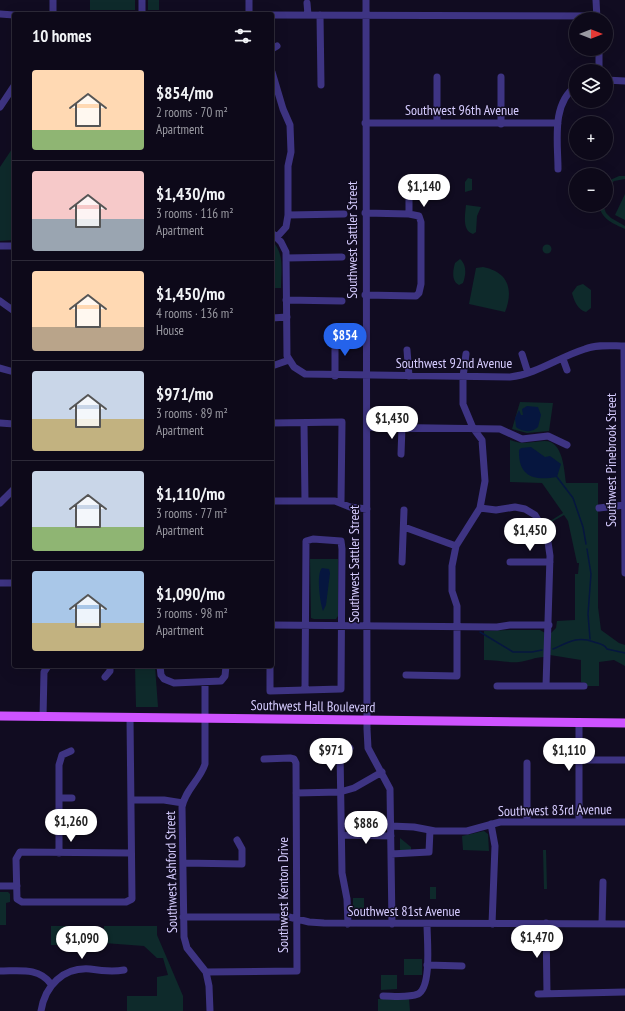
<!DOCTYPE html>
<html lang="en">
<head>
<meta charset="utf-8">
<style>
  body { margin:0; font-family:"PT Sans Narrow",sans-serif; background:#161222; color:#f1f3f6; height:100vh; display:flex; flex-direction:column; font-size:15px; white-space:nowrap }
  * { box-sizing:border-box; margin:0 }
  p { font-size:13px; color:#9a9aa2 }
  .icon { flex:none; width:22px; height:22px; fill:none; stroke:currentColor; stroke-width:2; stroke-linecap:round; stroke-linejoin:round }
  .map { position:relative; flex:1; overflow:hidden }
  .sheet { position:absolute; left:12px; top:12px; width:262px; height:656px; display:flex; flex-direction:column; background:#0d0919; border-radius:4px; box-shadow:0 4px 16px #0002,0 0 0 1px #2d2a38 }
  .sheet>* { flex:none }
  .needle { width:26px; rotate:90deg }
  .buttons { position:absolute; left:569px; top:12px; display:grid; gap:8px }
  .buttons a { display:grid; place-items:center; width:44px; height:44px; border-radius:50%; background:#0d0919; box-shadow:0 4px 16px #0002,0 0 0 1px #2d2a38; font-size:20px }
  .price { position:absolute; translate:-50% -34px; padding:0 9px; border-radius:14px; background:#fff; color:#222; font-size:13px; line-height:26px; filter:drop-shadow(0 1px 2px #0008) }
  .price::after { content:''; position:absolute; left:50%; top:24px; width:12px; height:9px; margin-left:-6px; background:inherit; clip-path:polygon(0 0,100% 0,50% 100%) }
  .price.active { background:#2563eb; color:#fff }
  ul { padding:0; list-style:none }
  li { display:flex; align-items:center; gap:12px; height:100px; padding:0 20px }
  li+li { border-top:1px solid #2d2a38 }
  li span { display:grid; place-items:center; flex:none; width:112px; height:80px; border-radius:4px; color:#555 }
  li>.icon { margin-inline-start:auto }
  span .icon { width:48px; height:48px; fill:#fffc; stroke-width:1 }
  li b { font-size:17px }
  h2 { display:flex; justify-content:space-between; align-items:center; height:48px; padding:0 20px; font-size:17px }
  .map>svg:first-child { display:block }
  .green { fill:#0e2a2b }
  .water { fill:#06163f }
  .lines { fill:none; stroke-linecap:round; stroke-linejoin:round }
  .stream { stroke:#06163f; stroke-width:1.5 }
  .minor { stroke:#3e3483; stroke-width:7 }
  .major { stroke:#ce53ff; stroke-width:9 }
  .labels { text-anchor:middle; stroke-width:3; stroke-linejoin:round; paint-order:stroke }
  .street-label { font-size:14px; fill:#d6ccff; stroke:#110c21 }
</style>
</head>
<body>
<div class="map">
<svg width="625" height="1011" viewBox="0 0 625 1011">
  <rect width="100%" height="100%" fill="#110c21"/>
  <!-- green -->
  <path class="green" d="M90 0H135V10H90Z
    M148 0H159V10H148Z
    M14 146V240L0 241V167Z
    M619 176H625V179L614 181 606 189V182Z
    M468 178 472 179V190L465 192V182Z
    M625 194V220L615 215Z
    M466 205 481 207 477 216 476 232 473 234C462 231 465 215 466 205Z
    M599 205H603L606 213 611 218 625 226V229C614 224 601 219 599 205Z
    M272 241C285 253 281 272 281 288H272Z
    M542.5 249a4.5 4.5 0 1 1 9 0a4.5 4.5 0 1 1-9 0Z
    M460 259C467 265 466 275 463 283L459 285C451 281 453 270 455 263Z
    M483 267C508 272 514 289 505 312L469 304 476 268Z
    M583 284 591 290V308L586 312C578 310 574 301 572 293L577 286Z
    M520 402 553 403 549 431 527 433 512 429Z
    M510 440C523 445 531 442 544 441 563 440 564 469 566 483H598V607L601 630 619 643 625 645V666L614 660 599 662V686H586V683L581 682V660L550 655 551 633 556 628 557 621 575 620V574H578L579 563H577L568 521 564 515 548 524 547 523 563 513 542 483 510 482Z
    M310 559H338V616L336 619H314L311 618Z
    M509 630H540L545 633 544 657C535 657 528 661 519 662 508 663 496 660 484 660V631Z
    M135 666H155L158 707H136Z
    M484 831 488 834 489 851 463 850 462 836Z
    M400 838 411 847V850L400 851Z
    M543 850H546L547 889H544Z
    M430 887H436V899H430Z
    M0 892H8L10 894V902L6 903V925H0Z
    M353 898H364V917L353 916Z
    M51 926H72V945H51Z
    M104 926H157V935L183 996V1011H127V996H157V977L168 975 163 958H157L144 946 104 943Z
    M404 959H422V975H404Z
    M381 975H397V989L381 990Z
    M378 999H409L410 1011H378Z"/>
  <!-- water -->
  <path class="water" d="M527 406 538 407 541 415 538 427C532 433 522 432 516 427L515 418 519 410 521 415H523L522 409Z
    M531 447 545 457 550 456 561 464 557 477C534 481 518 477 519 450L521 448Z
    M322 568 329 569 330 573 326 605 323 611C320 603 316 574 322 568Z"/>
  <g class="lines">
    <!-- stream -->
    <path class="stream" d="M557 477 573 498 583 527 586 544
      M587 549 591 574 588 614 590 639
      M480 632 513 652H532L542 650
      M553 649C569 642 577 636 594 642 600 644 604 644 607 649L625 653"/>
    <!-- minor -->
    <path class="minor" d="M53 0V14
      M366 0 367 729 368 748 390 789 392 924
      M596 0 597 19
      M307 3 308 15
      M0 14 14 15
      M142 14V0
      M249 14V0
      M272 15 597 16
      M320 15 321 85
      M272 49 277 46
      M599 49V71
      M272 72 283 109 290 125 291 152 288 166V215L286 227 277 237
      M437 77V123
      M501 77V124
      M606 80 625 81
      M0 107 14 86
      M365 123H558
      M558 169C558 142 551 104 576 86
      M409 180V214
      M365 213 409 214 419 216 421 222V284L419 293 416 296 365 295
      M288 215 344 214
      M272 233 281 242 286 252 287 356 294 367 305 374 510 377C537 374 559 357 585 349 597 344 612 346 625 346
      M0 246H14
      M286 258 342 257
      M286 300 342 301
      M0 301 14 311
      M272 318 287 317
      M335 339V376
      M624 346 625 573
      M407 350 409 376
      M522 354 528 373
      M563 359 567 370
      M272 366 289 360
      M0 368 14 372
      M0 423 14 424
      M272 423 342 422 341 502
      M304 423 305 501
      M367 427 500 429 522 439 548 436 567 445
      M401 454 402 427
      M272 501H335L350 507 367 509
      M0 503 14 489
      M480 508 496 510 515 507 525 509 535 515 547 535 550 556 546 686
      M599 508 625 505
      M404 527 456 546
      M402 562 404 510
      M510 562H550
      M0 583H14
      M272 625 497 627 510 625H549
      M160 666 161 675 164 679 174 683 221 681 225 676 226 666
      M270 666V691L341 689 342 549 341 541 313 539 306 541 305 690
      M406 675 457 676V606L452 591V566L456 546 480 508 485 481 482 440 473 428 463 404V377L466 354
      M105 677 110 671V666
      M205 683V764C200 780 185 790 182 807L184 937 187 948 206 972 209 986 210 1011
      M497 686H584
      M43 717 44 672 48 666
      M130 718 132 899 126 902H22L17 899 16 859 20 852 131 853
      M579 723V822
      M332 749 340 752 350 748
      M340 752 342 873 347 899 348 924
      M578 760H625
      M527 763V822
      M296 793 340 792 354 788 382 772
      M59 798H72
      M131 800H164L183 803
      M491 824 495 846 492 924
      M391 826 414 827 435 831H467L500 822H625
      M342 835 391 836
      M59 853V765L62 755 71 751
      M391 854 429 852 430 830
      M183 863 242 864V849L237 840
      M0 886H17
      M183 917H289L309 922 324 923 625 924
      M546 923 547 994
      M602 924 603 882
      M427 965 462 966
      M0 971C19 971 39 967 51 984
      M206 972 297 971 296 763 294 759 290 758 264 759
      M538 994 625 992
      M383 996C393 996 408 998 418 994 432 987 427 939 427 924
      M41 1011C45 986 63 967 90 969 103 971 112 972 124 970"/>
    <!-- major -->
    <path class="major" d="M0 716 625 723"/>
  </g>
  <g class="labels">
    <!-- street labels -->
    <g class="street-label">
      <text x="462" y="115">Southwest 96th Avenue</text>
      <text transform="translate(352 240) rotate(-90)" y="5">Southwest Sattler Street</text>
      <text x="454" y="368">Southwest 92nd Avenue</text>
      <text transform="translate(611 460) rotate(-90)" y="5">Southwest Pinebrook Street</text>
      <text transform="translate(354 564) rotate(-90)" y="5">Southwest Sattler Street</text>
      <text transform="translate(313 706) rotate(1)" y="5">Southwest Hall Boulevard</text>
      <text transform="translate(555 810) rotate(-1)" y="5">Southwest 83rd Avenue</text>
      <text transform="translate(171 872) rotate(-91)" y="5">Southwest Ashford Street</text>
      <text transform="translate(283 895) rotate(-90)" y="5">Southwest Kenton Drive</text>
      <text x="404" y="916">Southwest 81st Avenue</text>
    </g>
  </g>
</svg>
<div class="buttons">
<a><svg class="needle" viewBox="-14 -14 28 28"><path d="M0-13l5 13h-10z" fill="#e53935"/><path d="M0 13l5-13h-10z" fill="#9a9aa2"/></svg></a>
<a><svg class="icon" aria-label="layers" viewBox="0 0 24 24"><path d="M12 4l9 5-9 5-9-5zM3 14l9 5 9-5"/></svg></a>
<a>+</a>
<a>−</a>
</div>
<b class="price" style="left:424px;top:208px">$1,140</b>
<b class="price active" style="left:345px;top:357px">$854</b>
<b class="price" style="left:392px;top:440px">$1,430</b>
<b class="price" style="left:530px;top:552px">$1,450</b>
<b class="price" style="left:331px;top:772px">$971</b>
<b class="price" style="left:569px;top:772px">$1,110</b>
<b class="price" style="left:71px;top:843px">$1,260</b>
<b class="price" style="left:366px;top:845px">$886</b>
<b class="price" style="left:537px;top:959px">$1,470</b>
<b class="price" style="left:82px;top:960px">$1,090</b>
<section class="sheet">
<h2>10 homes<svg class="icon" aria-label="filters" viewBox="0 0 24 24"><path d="M4 7h16M4 17h16"/><circle cx="9" cy="7" r="2"/><circle cx="15" cy="17" r="2"/></svg></h2>
<ul>
<li><span style="background:linear-gradient(#ffd9b3 75%,#8fb573 0)"><svg class="icon" aria-label="home" viewBox="0 0 24 24"><path d="M3 11l9-7 9 7M6 9v11h12V9"/></svg></span><div><b>$854/mo</b><p>2 rooms · 70 m²</p><p>Apartment</p></div></li>
<li><span style="background:linear-gradient(#f6c9c9 60%,#9aa5b1 0)"><svg class="icon" aria-label="home" viewBox="0 0 24 24"><path d="M3 11l9-7 9 7M6 9v11h12V9"/></svg></span><div><b>$1,430/mo</b><p>3 rooms · 116 m²</p><p>Apartment</p></div></li>
<li><span style="background:linear-gradient(#ffd9b3 70%,#b9a48a 0)"><svg class="icon" aria-label="home" viewBox="0 0 24 24"><path d="M3 11l9-7 9 7M6 9v11h12V9"/></svg></span><div><b>$1,450/mo</b><p>4 rooms · 136 m²</p><p>House</p></div></li>
<li><span style="background:linear-gradient(#c9d6e8 60%,#c2b280 0)"><svg class="icon" aria-label="home" viewBox="0 0 24 24"><path d="M3 11l9-7 9 7M6 9v11h12V9"/></svg></span><div><b>$971/mo</b><p>3 rooms · 89 m²</p><p>Apartment</p></div></li>
<li><span style="background:linear-gradient(#c9d6e8 70%,#8fb573 0)"><svg class="icon" aria-label="home" viewBox="0 0 24 24"><path d="M3 11l9-7 9 7M6 9v11h12V9"/></svg></span><div><b>$1,110/mo</b><p>3 rooms · 77 m²</p><p>Apartment</p></div></li>
<li><span style="background:linear-gradient(#a9c7e8 65%,#c2b280 0)"><svg class="icon" aria-label="home" viewBox="0 0 24 24"><path d="M3 11l9-7 9 7M6 9v11h12V9"/></svg></span><div><b>$1,090/mo</b><p>3 rooms · 98 m²</p><p>Apartment</p></div></li>
</ul>
</section>
</div>
</body>
</html>
